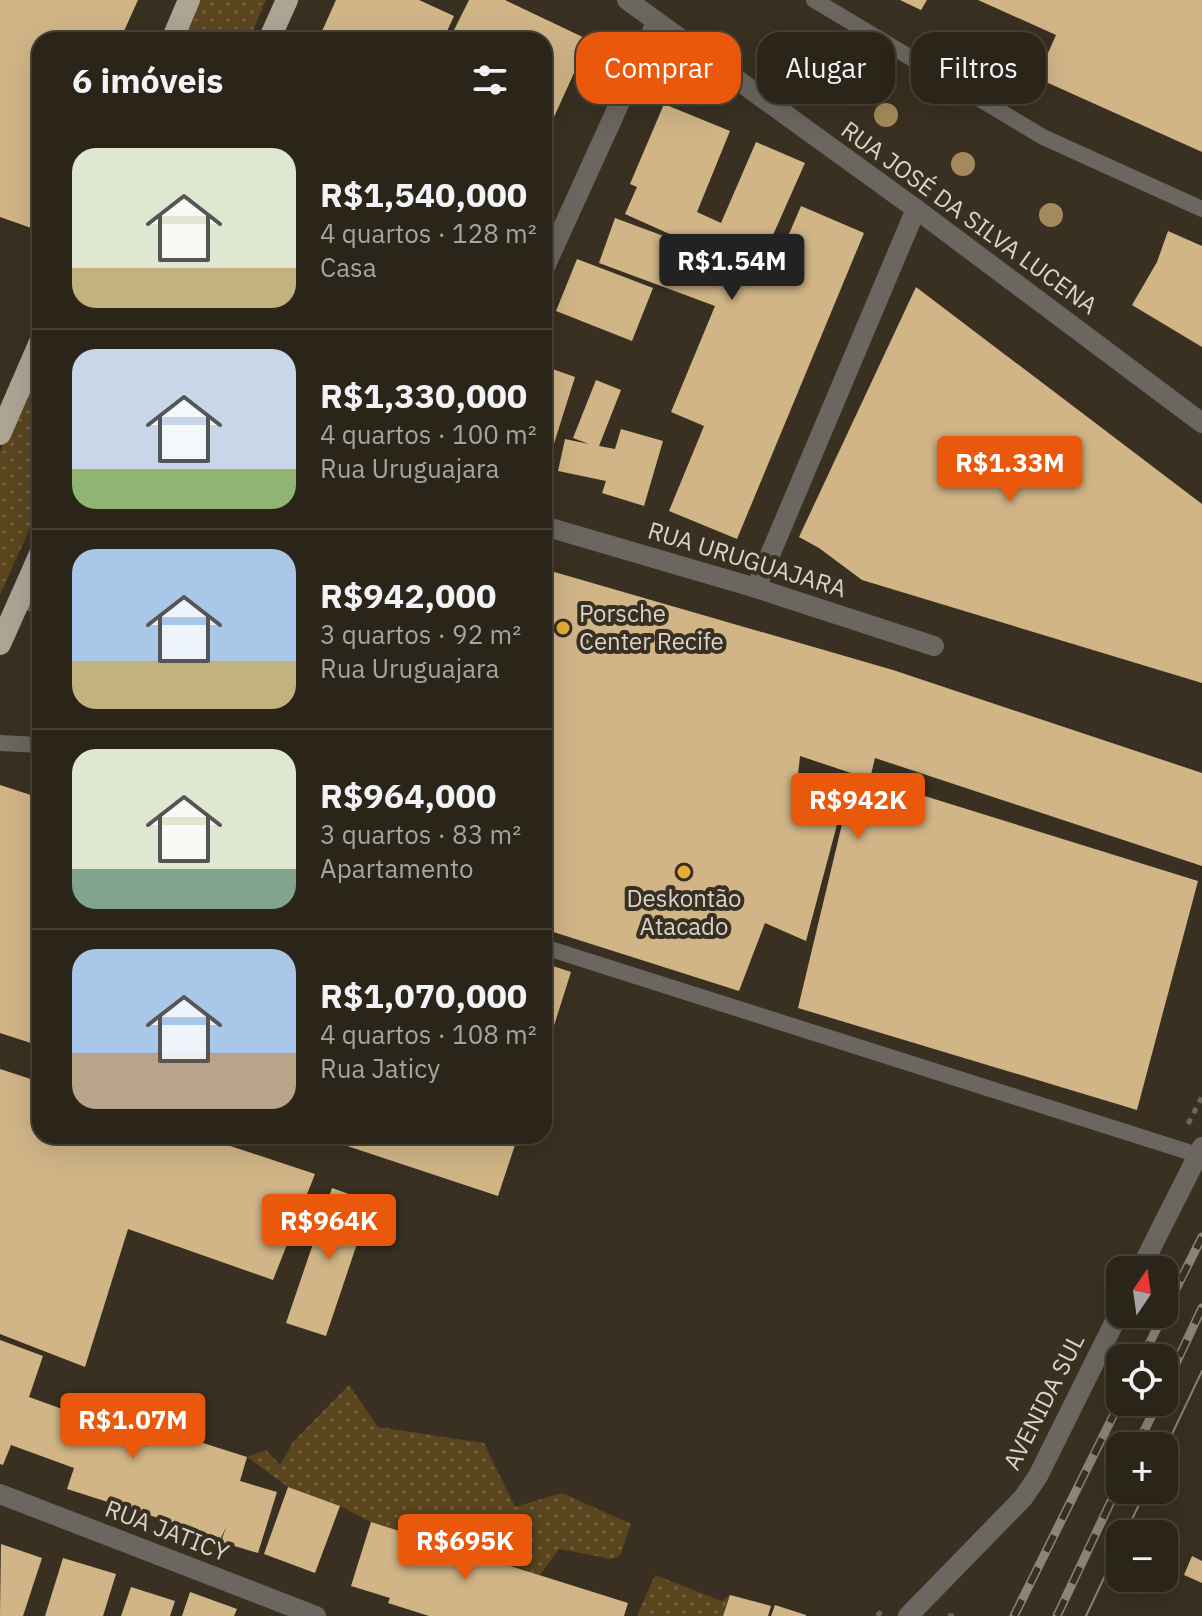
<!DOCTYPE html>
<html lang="pt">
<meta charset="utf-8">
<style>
body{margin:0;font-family:"IBM Plex Sans",sans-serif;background:#332c22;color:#f1f3f6;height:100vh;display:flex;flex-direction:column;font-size:30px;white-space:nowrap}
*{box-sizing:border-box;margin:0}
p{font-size:26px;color:#a6a4a2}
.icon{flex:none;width:44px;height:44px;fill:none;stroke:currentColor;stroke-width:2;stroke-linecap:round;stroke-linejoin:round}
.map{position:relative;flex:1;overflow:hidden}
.panel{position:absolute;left:32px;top:32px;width:520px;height:1112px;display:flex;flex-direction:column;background:#2b2419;border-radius:24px;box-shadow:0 8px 32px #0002,0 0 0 2px #474138}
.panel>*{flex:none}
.guide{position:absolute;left:576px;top:32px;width:506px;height:72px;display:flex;gap:16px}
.needle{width:52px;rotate:13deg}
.fabs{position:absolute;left:1106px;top:1256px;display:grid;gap:16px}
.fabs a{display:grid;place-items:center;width:72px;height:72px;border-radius:16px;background:#2b2419;box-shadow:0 8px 32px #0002,0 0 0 2px #474138;font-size:40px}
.price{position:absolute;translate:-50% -68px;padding:0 18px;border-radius:8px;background:#ea580c;color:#fff;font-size:26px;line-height:52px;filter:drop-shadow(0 2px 4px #0008)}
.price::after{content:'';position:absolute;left:50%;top:48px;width:24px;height:18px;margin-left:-12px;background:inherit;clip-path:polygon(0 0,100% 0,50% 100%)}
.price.selected{background:#222;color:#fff}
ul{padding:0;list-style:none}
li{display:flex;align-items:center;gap:24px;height:200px;padding:0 40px}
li+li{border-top:2px solid #474138}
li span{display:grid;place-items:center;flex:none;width:224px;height:160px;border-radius:24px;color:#555}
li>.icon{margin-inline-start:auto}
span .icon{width:96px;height:96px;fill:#fffc;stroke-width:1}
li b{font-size:34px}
h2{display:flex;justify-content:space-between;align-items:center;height:96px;padding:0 40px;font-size:34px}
.chip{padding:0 28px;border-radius:24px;background:#2b2419;box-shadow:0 8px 32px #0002,0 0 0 2px #474138;font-size:28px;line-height:72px}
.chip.selected{background:#ea580c;color:#fff}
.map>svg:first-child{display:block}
.grass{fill:url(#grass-dots)}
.building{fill:#d1b587}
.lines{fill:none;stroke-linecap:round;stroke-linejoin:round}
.path{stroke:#6d6558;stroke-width:5;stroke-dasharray:6 6;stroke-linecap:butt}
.service{stroke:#6b665f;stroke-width:16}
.minor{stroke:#6b665f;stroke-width:20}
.trunk{stroke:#aea494;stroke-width:22}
.tram{stroke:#8c8478;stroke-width:2}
.rail-casing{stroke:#8c8478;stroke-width:9}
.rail{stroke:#393021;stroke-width:6;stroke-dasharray:18;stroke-linecap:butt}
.tree{fill:#a3895b}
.poi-dot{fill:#e7ac37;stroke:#393021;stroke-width:3}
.labels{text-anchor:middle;stroke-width:8;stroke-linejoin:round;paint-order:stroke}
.street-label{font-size:24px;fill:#d9d3ca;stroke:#393021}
.poi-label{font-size:24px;fill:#d9d3ca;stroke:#393021;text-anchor:start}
</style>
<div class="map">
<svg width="1202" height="1616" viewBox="0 0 1202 1616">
<defs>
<pattern id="grass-dots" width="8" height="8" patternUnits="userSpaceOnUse" patternTransform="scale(2)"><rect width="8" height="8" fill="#5a451f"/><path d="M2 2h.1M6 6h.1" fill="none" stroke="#715f3e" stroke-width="1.8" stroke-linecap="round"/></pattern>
</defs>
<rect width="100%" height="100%" fill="#393021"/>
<g class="grass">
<path d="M201,0H266L249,40H183Z"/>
<path d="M40,362V506L0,595V452Z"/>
<path d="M349,1385L378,1427L484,1443L515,1507L562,1493L631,1524L620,1556L611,1559L559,1549L540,1575L503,1563L450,1537L410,1534L371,1522L340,1506L288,1487L247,1457L266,1450L280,1465L293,1442Z"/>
<path d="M655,1575L722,1601L730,1595L723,1616H637Z"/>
</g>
<g class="building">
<path d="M0,0H138L120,40H40V215L34,229L0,217Z"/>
<path d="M336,0H419L454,16L443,40H318Z"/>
<path d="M469,0H505L589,40L544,139V40H449Z"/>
<path d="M900,0H927L921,10Z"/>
<path d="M978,0H1202V152L1037,78L1056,35Z"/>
<path d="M664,104L730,131L697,212L721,223L756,142L805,163L757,271L787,283L771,276L801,206L864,233L737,539L669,511L704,426L671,412L715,306L599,263L615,218L723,258L625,214L637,187L630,184Z"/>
<path d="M1168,231L1202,246V347L1132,305L1157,262Z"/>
<path d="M577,259L653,288L632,341L556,311Z"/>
<path d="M916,287L1202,504V683L862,580L819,548L799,537Z"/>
<path d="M544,366L575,377L545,472H544Z"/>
<path d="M596,380L621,390L599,446L615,449L621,429L663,441L644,506L602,493L606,481L558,471L565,439L589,444L573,438Z"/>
<path d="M544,569L893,670L1202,773V866L875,758L870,779L1198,881L1137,1110L798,1008L854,774L800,756L795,803L838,821L806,941L765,923L739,991L544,929Z"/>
<path d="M0,785L40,798V1046L0,1033Z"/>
<path d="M544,963L571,972L545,1054H544Z"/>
<path d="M0,1069L40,1082V1136H200L315,1174L273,1280L128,1229L85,1367L0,1334Z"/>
<path d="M317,1136H518L498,1196Z"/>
<path d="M332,1188L371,1202L326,1336L286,1323Z"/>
<path d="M0,1340L43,1356L29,1397L90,1419L93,1408L247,1457L240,1481L277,1492L258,1553L221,1542L226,1527L221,1538L67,1489L74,1468L11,1445L3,1465L0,1464Z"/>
<path d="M288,1487L340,1506L315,1573L264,1554Z"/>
<path d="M371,1522L628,1603L624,1616H429L388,1603L390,1598L351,1586Z"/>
<path d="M1,1544L42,1558L23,1616H0Z"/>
<path d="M1192,1556L1202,1561V1583L1184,1575Z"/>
<path d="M63,1558L116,1574L103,1616H45Z"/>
<path d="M131,1587L175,1601L170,1616H121Z"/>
<path d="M190,1592L237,1609L234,1616H182Z"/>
<path d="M730,1595L771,1606L768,1616H723Z"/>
<path d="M775,1605L806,1615V1616H771Z"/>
</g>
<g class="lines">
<g class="path">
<path d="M1188,1124L1202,1097"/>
<path d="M877,1616L885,1608"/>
<path d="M948,1616H957"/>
</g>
<g class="service">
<path d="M814,0L1043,137L1202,209"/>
<path d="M20,599L40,607"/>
<path d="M0,743L40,745"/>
<path d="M544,947L1198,1155"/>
</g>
<g class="minor">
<path d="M627,0L916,209L1202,423"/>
<path d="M544,269L656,23"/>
<path d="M544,526L756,588L934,646"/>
<path d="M756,588L916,209"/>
<path d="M1140,1270L1202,1147"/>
<path d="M0,1494L316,1616"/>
<path d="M908,1616L1023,1498L1038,1476L1120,1311"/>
</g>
<g class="trunk">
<path d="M172,40L189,0"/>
<path d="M269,40L287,0"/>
<path d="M0,434L40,342"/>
<path d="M0,644L40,554"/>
</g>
<g class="tram">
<path d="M1164,1451L1202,1371"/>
<path d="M1125,1534L1146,1490"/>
<path d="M1086,1616L1120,1544"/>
</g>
<defs>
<g id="rail">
<path d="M1164,1313L1202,1237"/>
<path d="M1142,1358L1164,1314"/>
<path d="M1164,1389L1202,1308"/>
<path d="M1137,1446L1158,1402"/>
<path d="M1014,1616L1120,1402"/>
<path d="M1057,1616L1120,1482"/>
</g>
</defs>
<use href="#rail" class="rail-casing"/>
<use href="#rail" class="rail"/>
</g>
<g class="tree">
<circle cx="826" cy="70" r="12"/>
<circle cx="886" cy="115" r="12"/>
<circle cx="963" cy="164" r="12"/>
<circle cx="1051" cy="215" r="12"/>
</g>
<g class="poi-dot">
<circle cx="563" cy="628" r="8"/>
<circle cx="684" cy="872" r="8"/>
</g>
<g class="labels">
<g class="street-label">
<text transform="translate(969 218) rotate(36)" y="8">RUA JOSÉ DA SILVA LUCENA</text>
<text transform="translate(747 560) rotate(17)" y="8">RUA URUGUAJARA</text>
<text transform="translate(1044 1402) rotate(-63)" y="8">AVENIDA SUL</text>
<text transform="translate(167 1531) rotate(21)" y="8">RUA JATICY</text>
</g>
<g class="poi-label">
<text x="579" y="622">Porsche<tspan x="579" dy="28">Center Recife</tspan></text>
<text x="684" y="907" text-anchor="middle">Deskontão<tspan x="684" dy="28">Atacado</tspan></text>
</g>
</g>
</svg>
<div class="fabs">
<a><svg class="needle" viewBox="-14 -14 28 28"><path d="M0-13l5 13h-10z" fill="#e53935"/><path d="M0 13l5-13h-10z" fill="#a6a4a2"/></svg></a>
<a><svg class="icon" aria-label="locate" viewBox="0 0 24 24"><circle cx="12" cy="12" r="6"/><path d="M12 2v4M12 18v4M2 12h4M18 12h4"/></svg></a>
<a>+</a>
<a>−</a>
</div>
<b class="price selected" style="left:732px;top:302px">R$1.54M</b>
<b class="price" style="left:1010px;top:504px">R$1.33M</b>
<b class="price" style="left:858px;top:841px">R$942K</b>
<b class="price" style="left:329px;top:1262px">R$964K</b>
<b class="price" style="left:133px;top:1461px">R$1.07M</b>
<b class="price" style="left:465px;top:1582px">R$695K</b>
<div class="guide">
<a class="chip selected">Comprar</a>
<a class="chip">Alugar</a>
<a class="chip">Filtros</a>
</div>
<section class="panel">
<h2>6 imóveis<svg class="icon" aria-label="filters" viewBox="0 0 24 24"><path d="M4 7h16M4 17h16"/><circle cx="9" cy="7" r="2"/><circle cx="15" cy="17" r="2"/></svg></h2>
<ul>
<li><span style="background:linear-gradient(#dfe7d0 75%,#c2b280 0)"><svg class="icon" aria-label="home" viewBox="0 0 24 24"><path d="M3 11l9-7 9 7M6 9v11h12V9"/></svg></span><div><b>R$1,540,000</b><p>4 quartos · 128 m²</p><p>Casa</p></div></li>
<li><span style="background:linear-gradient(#c9d6e8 75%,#8fb573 0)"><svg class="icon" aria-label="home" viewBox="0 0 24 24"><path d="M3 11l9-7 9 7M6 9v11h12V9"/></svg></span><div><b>R$1,330,000</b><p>4 quartos · 100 m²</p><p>Rua Uruguajara</p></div></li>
<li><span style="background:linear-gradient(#a9c7e8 70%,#c2b280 0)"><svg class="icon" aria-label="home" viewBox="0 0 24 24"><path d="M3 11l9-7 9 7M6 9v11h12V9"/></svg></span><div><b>R$942,000</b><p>3 quartos · 92 m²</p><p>Rua Uruguajara</p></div></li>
<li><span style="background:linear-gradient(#dfe7d0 75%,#7fa58c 0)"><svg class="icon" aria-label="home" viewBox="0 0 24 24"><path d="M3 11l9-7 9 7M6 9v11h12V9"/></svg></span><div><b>R$964,000</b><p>3 quartos · 83 m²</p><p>Apartamento</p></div></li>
<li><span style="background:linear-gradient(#a9c7e8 65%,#b9a48a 0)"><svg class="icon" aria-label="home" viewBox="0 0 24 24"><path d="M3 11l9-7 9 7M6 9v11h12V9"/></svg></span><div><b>R$1,070,000</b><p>4 quartos · 108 m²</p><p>Rua Jaticy</p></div></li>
</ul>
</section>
</div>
